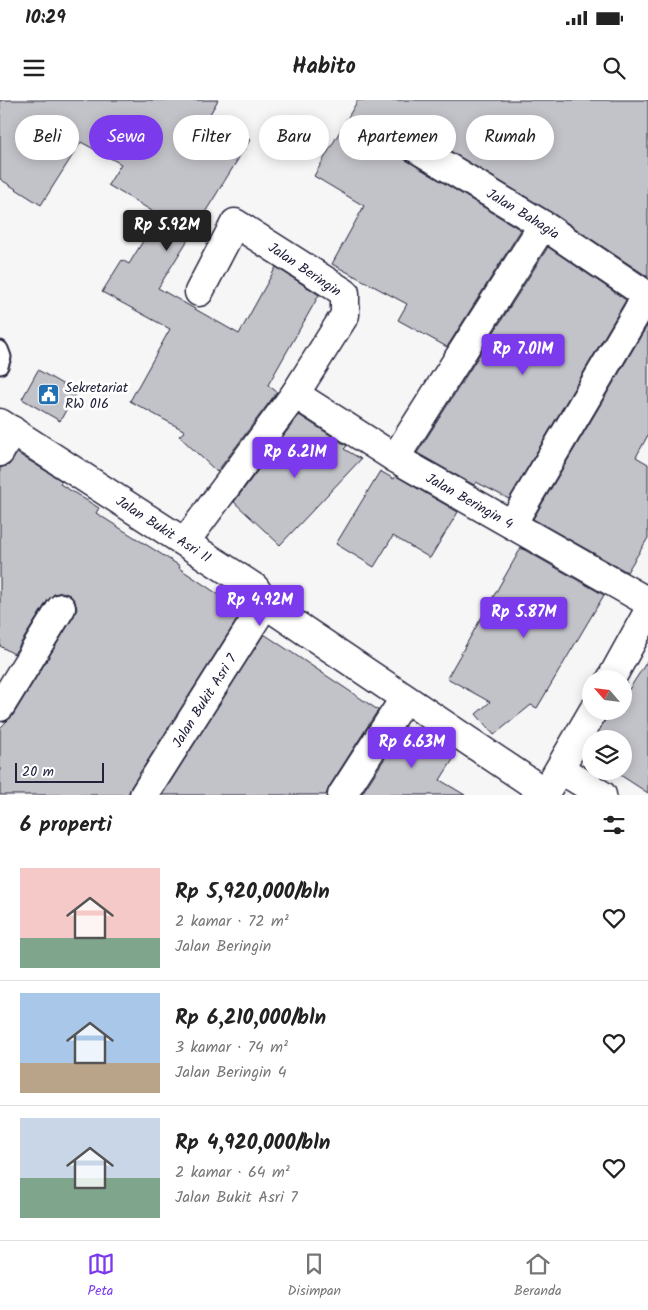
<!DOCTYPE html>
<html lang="id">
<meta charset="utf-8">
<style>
body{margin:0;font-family:Kalam,sans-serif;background:#f2f2f2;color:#222;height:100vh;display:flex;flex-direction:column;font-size:19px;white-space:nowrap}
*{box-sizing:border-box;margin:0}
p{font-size:16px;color:#767676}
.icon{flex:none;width:28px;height:28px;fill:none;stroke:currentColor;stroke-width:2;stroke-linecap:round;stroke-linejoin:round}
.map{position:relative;height:695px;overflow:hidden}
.side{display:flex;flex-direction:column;background:#fff;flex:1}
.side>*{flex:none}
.banner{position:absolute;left:15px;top:15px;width:619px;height:45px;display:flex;gap:10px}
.needle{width:32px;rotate:298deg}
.fabs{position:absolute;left:582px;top:570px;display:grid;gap:10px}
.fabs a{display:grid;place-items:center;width:50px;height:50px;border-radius:50%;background:#fff;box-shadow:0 2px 12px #0003;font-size:25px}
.scale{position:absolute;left:15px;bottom:12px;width:89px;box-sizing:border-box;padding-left:5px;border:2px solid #22223b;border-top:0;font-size:14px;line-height:18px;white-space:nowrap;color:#22223b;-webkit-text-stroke:4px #fff;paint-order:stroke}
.price{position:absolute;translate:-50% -42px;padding:0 11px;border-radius:5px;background:#7c3aed;color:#fff;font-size:16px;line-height:32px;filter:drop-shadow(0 1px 2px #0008)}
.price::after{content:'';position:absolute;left:50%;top:30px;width:15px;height:11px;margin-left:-8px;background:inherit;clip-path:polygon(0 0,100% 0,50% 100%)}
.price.selected{background:#222;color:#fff}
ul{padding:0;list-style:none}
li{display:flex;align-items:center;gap:15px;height:125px;padding:0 20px}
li+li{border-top:1px solid #e0e0e0}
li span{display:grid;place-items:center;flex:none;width:140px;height:100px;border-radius:0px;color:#555}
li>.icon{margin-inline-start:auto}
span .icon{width:60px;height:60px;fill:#fffc;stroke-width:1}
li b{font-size:21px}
h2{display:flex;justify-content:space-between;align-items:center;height:60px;padding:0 20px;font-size:21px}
.chip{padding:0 18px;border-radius:22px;background:#fff;box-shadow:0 2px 12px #0003;font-size:18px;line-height:45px}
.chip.selected{background:#7c3aed;color:#fff}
.status{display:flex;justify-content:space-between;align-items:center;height:35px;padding:0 25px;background:#fff;direction:ltr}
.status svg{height:14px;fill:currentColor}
header{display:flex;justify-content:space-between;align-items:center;height:65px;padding:0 20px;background:#fff;font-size:22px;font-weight:700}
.dock{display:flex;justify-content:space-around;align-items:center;height:70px;border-top:1px solid #e0e0e0;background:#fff;font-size:14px;color:#767676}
.dock a{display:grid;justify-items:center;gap:2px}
.dock .selected{color:#7c3aed}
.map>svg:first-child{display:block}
.building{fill:#c2c2c9;stroke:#22223b}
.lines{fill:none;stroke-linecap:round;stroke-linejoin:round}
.service-casing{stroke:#22223b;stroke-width:19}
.minor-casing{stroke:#22223b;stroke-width:31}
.service{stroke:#fff;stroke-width:15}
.minor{stroke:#fff;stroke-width:28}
.labels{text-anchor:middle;stroke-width:5;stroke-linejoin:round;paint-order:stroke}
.street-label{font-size:14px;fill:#22223b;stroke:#fff}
.poi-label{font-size:14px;fill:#22223b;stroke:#fff;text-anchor:start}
</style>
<div class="status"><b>10:29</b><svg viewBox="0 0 49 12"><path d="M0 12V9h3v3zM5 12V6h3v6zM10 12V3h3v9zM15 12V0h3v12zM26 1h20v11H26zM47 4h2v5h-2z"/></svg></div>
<header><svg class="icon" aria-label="menu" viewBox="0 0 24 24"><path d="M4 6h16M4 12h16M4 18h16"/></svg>Habito<svg class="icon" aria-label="search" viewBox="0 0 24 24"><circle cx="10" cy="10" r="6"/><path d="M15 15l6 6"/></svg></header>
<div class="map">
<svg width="648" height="695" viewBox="0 0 648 695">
<rect width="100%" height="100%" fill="#f6f6f7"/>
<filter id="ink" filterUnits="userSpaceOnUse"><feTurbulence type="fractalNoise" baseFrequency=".02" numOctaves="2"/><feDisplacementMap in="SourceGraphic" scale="10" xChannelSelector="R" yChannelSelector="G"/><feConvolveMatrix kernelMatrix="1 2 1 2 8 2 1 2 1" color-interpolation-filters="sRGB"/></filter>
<g filter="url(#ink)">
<g class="building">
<path d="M0,0H218L210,14L250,40L158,188L239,234L276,167L319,195L268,285L277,292L217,372L179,336L185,331L130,301L170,229L102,192L122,160L129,164L159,115L108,85L121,64L81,42L41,105L0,79Z"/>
<path d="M358,0H648V177L551,112L404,23L396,20L388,23L382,28L380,35L382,43L388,49L521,130L447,247L398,220L407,204L332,164L364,106L314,76Z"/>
<path d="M548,147L626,200L509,399L476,382L474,385L417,353Z"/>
<path d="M648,224V335L636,357L648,364V438L627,472L533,419Z"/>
<path d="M38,270L76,292L60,321L22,299Z"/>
<path d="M299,315L347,346L344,349L361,359L280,445L234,402Z"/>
<path d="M17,353L62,381L60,384L99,408L96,413L180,466L179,468L234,505L229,512L238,518L131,687L128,695H0V628L13,615L74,516L77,509L75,501L70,495L62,492L54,494L48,500L14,554L0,546V368L9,365Z"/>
<path d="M380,371L394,379L396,376L458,412L430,458L393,436L374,467L336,444Z"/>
<path d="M521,448L604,495L537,608L531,605L494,635L476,614L490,602L447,578Z"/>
<path d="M264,534L378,610L329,687L326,695H162Z"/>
<path d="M648,560V693L614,671H624V639H595L609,611H624V597Z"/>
<path d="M405,627L454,658L440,680L465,695H361Z"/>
</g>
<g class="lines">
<defs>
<path id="service" d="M0,249L3,257L0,266"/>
<g id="minor">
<path id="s1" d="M396,36L543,125L648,196"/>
<path id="s2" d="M295,294L395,358L648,502"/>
<path id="s3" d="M0,323L255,488L265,504L546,693"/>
<path d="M0,352L12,330"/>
<path d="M395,358L543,125"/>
<path d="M512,424L647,195"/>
<path d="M185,442L295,294L345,215V193L235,123L199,192"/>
<path d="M611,579L648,512"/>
<path d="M0,607L61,508"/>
<path d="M560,669L602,695"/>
<path id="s4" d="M144,695L265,504"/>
<path d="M342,695L404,599"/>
<path d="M544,695L593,611"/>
</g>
</defs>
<use href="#service" class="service-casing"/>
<use href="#minor" class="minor-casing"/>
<use href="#service" class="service"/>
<use href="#minor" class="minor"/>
</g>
</g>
<defs>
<symbol id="civic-square" viewBox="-11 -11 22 22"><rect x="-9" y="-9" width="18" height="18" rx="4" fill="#1f6fb2" stroke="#fff"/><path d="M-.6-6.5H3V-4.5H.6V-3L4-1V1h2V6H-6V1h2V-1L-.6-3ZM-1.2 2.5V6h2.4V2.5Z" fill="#fff"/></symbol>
</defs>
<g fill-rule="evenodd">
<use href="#civic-square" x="36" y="282" width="25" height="25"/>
</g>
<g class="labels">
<g class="street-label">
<text dy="5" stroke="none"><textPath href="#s1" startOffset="149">Jalan Bahagia</textPath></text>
<text transform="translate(305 169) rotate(34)" y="5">Jalan Beringin</text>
<text dy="5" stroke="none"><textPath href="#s2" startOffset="205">Jalan Beringin 4</textPath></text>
<text dy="5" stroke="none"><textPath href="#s3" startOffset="195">Jalan Bukit Asri 11</textPath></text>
<text dy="5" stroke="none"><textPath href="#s4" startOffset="112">Jalan Bukit Asri 7</textPath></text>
</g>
<g class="poi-label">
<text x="65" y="292">Sekretariat<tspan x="65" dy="16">RW 016</tspan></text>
</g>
</g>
</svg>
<div class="fabs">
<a><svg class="needle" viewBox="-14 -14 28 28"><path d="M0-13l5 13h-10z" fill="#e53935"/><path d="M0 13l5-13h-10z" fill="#767676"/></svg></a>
<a><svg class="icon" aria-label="layers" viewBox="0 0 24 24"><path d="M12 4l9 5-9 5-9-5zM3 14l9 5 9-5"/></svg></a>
</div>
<div class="scale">20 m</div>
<b class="price selected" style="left:167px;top:152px">Rp 5.92M</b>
<b class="price" style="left:523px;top:276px">Rp 7.01M</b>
<b class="price" style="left:295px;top:379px">Rp 6.21M</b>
<b class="price" style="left:260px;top:527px">Rp 4.92M</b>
<b class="price" style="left:524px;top:539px">Rp 5.87M</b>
<b class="price" style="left:412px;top:669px">Rp 6.63M</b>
<div class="banner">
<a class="chip">Beli</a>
<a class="chip selected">Sewa</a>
<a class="chip">Filter</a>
<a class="chip">Baru</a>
<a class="chip">Apartemen</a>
<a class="chip">Rumah</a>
</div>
</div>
<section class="side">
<h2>6 properti<svg class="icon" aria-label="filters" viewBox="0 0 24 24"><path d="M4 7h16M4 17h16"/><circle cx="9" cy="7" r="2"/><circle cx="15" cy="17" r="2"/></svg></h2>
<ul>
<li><span style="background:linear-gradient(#f6c9c9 70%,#7fa58c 0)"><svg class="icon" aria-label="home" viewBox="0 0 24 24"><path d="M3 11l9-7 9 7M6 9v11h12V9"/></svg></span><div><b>Rp 5,920,000/bln</b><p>2 kamar · 72 m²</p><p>Jalan Beringin</p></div><svg class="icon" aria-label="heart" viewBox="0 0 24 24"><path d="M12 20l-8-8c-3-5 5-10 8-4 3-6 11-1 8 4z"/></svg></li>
<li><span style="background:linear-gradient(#a9c7e8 70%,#b9a48a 0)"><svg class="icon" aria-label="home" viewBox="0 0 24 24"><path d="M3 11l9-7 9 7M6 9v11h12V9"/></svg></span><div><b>Rp 6,210,000/bln</b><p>3 kamar · 74 m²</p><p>Jalan Beringin 4</p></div><svg class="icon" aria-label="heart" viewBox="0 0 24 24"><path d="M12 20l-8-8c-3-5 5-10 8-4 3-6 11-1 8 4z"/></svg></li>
<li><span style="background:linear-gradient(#c9d6e8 60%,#7fa58c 0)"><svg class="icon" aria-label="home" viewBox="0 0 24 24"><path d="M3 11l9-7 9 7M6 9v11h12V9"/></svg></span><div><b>Rp 4,920,000/bln</b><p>2 kamar · 64 m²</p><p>Jalan Bukit Asri 7</p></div><svg class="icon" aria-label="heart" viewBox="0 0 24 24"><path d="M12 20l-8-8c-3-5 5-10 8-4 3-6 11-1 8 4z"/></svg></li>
</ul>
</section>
<nav class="dock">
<a class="selected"><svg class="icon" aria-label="map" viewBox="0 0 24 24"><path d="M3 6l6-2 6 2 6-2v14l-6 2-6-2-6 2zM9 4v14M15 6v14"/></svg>Peta</a>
<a><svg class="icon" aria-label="saved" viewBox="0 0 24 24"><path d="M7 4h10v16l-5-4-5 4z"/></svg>Disimpan</a>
<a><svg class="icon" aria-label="home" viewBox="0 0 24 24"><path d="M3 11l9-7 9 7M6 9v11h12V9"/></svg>Beranda</a>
</nav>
